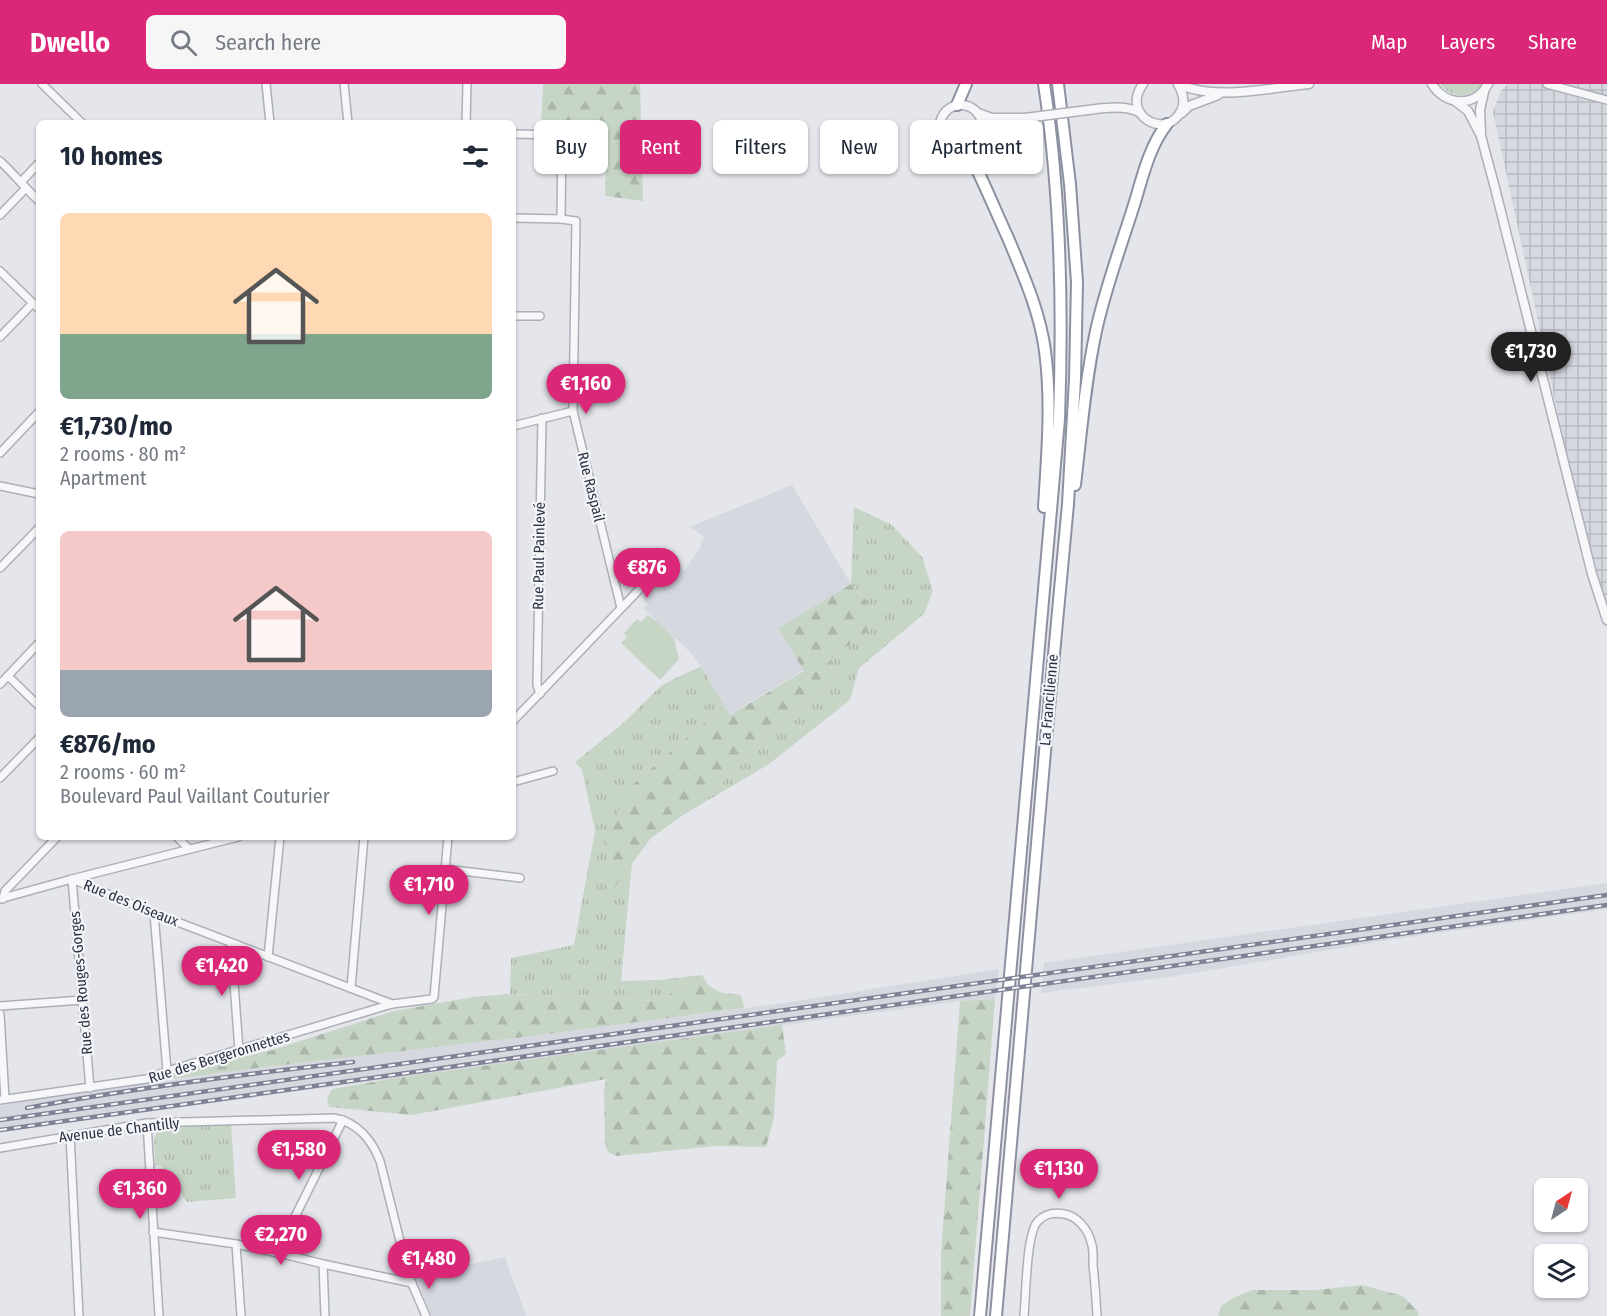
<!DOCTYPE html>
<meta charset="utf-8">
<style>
body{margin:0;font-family:"Fira Sans Condensed",sans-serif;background:#f6f6f7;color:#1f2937;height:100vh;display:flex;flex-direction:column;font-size:22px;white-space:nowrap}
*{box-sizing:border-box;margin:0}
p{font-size:20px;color:#747a83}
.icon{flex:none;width:33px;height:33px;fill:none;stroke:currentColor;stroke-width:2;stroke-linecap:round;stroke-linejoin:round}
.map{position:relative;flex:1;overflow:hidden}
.details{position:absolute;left:36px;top:36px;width:480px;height:720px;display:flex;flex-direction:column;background:#fff;border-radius:9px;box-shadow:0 2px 4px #0004}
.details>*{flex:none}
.hud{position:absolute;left:534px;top:36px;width:570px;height:54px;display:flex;gap:12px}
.needle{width:39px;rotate:36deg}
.tools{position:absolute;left:1534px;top:1094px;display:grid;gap:12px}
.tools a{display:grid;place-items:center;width:54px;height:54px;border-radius:9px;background:#fff;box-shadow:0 2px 4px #0004;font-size:30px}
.price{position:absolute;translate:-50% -51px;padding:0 14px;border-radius:21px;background:#db2777;color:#fff;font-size:20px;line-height:39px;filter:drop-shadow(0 2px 3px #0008)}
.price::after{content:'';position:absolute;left:50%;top:36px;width:18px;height:14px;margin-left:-9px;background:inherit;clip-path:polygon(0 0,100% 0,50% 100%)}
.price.selected{background:#222;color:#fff}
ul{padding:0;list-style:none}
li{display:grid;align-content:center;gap:12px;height:318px;padding:0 24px}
li span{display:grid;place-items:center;height:186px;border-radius:9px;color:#555}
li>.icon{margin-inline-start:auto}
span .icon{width:108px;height:108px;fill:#fffc;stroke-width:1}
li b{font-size:26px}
h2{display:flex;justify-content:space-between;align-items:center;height:72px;padding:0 24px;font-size:26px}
.pill{padding:0 21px;border-radius:9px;background:#fff;box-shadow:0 2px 4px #0004;font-size:21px;line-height:54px}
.pill.selected{background:#db2777;color:#fff}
header{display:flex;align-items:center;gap:36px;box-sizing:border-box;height:84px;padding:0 30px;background:#db2777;color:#fff}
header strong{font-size:28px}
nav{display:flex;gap:33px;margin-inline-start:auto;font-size:21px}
.search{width:420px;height:54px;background:#f6f6f7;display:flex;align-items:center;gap:15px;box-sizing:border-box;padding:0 21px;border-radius:9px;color:#747a83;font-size:22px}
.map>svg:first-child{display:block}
.built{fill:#d6d8e0}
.industrial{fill:url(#industrial-grid)}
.grass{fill:url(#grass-tufts)}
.forest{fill:url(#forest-firs)}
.pitch{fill:#c7d5c6}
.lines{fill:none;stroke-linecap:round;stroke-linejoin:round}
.minor-casing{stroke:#adafb9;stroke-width:10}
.tertiary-casing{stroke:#adafb9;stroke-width:11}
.trunk-casing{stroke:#8c91a1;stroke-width:14}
.minor{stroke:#f7f7fa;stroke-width:7}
.tertiary{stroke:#f7f7fa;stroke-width:8}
.trunk{stroke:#fff;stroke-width:10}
.rail-casing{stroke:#7e8294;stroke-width:4.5}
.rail{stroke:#f4f5f8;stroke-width:2;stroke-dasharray:7;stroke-linecap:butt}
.tertiary-bridge-casing{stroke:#adafb9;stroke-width:11;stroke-linecap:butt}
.tertiary-bridge{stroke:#f7f7fa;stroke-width:8}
.labels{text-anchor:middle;stroke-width:4.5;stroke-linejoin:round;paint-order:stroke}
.street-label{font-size:15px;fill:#2d3043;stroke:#f4f5f8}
</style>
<header>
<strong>Dwello</strong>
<div class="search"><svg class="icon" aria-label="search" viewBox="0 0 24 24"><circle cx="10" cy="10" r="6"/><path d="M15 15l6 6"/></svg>Search here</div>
<nav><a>Map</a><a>Layers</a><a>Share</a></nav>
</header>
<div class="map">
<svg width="1607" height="1232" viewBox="0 0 1607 1232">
<defs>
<pattern id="industrial-grid" width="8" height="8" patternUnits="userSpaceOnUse" patternTransform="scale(1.5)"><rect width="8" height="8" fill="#d6d8e0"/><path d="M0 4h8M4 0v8" fill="none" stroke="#b8bac1"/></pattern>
<pattern id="grass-tufts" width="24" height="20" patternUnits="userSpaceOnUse" patternTransform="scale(1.5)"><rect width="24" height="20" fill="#c7d5c6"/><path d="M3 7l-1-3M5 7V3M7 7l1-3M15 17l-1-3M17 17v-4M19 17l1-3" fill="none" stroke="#abb7ab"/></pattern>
<pattern id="forest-firs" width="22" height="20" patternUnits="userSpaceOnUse" patternTransform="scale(1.5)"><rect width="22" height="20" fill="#c7d5c6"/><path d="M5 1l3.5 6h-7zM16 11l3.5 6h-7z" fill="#abb7ab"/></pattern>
</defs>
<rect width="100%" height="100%" fill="#e4e6eb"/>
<g class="built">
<path d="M792,401L851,500L778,544L804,586L729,631L701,582L689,567L643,524L648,520L642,512L665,486L673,490L679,483L684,487L701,462L700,459L705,453L690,443Z"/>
<path d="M1607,799V825L1394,855L1176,892L1041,909L1044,879Z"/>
<path d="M999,885L995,915L960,917L0,1048V1022L14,1019L257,984L532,952L777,920Z"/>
<path d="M505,1173L526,1232H432L415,1192Z"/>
</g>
<path class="industrial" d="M1508,0H1607V531L1600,497L1588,462L1578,423L1493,28L1501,7Z"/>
<g class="grass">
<path d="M1440,0H1482C1470,15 1452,15 1440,0Z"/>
<path d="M854,423L892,441L922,473L933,507L924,530L859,584L850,616L769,680L705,718L767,648L834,597L830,575L874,542L866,516L851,500Z"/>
<path d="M701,582L724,622L631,702L614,803L632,778L621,897L658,896L702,891L709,902H685L655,917L572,912L510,910L511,874L574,861L595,747L582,686L575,678L621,641L662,601Z"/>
<path d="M231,1040L236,1114L187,1118L161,1081L155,1082L154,1053L162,1041Z"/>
</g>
<g class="forest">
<path d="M543,0H640L643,117L605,112L607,47L541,43Z"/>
<path d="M851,500L866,516L875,542L830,575L834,597L767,648L705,718L683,731L651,754L614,804L604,756L631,702L724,622L730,631L804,587L778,544Z"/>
<path d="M685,902H709L722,909L741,911L744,924L532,952L257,984L175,995L170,990L172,987L269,967L394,927L473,913L510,910L572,912L655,917Z"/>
<path d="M995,915L970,1232H941V1169L960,917Z"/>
<path d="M782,941L786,970L777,977L774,1034L766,1063L715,1062L617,1072L608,1068L605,1060L604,1007L606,995L412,1031L329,1023L327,1014L332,1005L402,993Z"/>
<path d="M1362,1201L1403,1212L1419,1229L1418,1232H1218L1221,1222L1233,1214L1252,1206H1315Z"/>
</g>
<path class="pitch" d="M648,531L659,539L674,554L679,575L660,596L621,559L627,553L624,549L637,535L641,538Z"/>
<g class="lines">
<defs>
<g id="minor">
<path d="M42,0L82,39"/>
<path d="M266,0L270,39"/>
<path d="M344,0L348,39"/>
<path d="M1547,0L1607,16"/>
<path d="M466,39L467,0"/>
<path d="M513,50L558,51L562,53L561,135"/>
<path d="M0,77C14,90 25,104 39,117"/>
<path d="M22,97L39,79"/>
<path d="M0,131L26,104"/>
<path d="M513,134L561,135L576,137L573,327L621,524"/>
<path d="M0,187L39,225"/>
<path d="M513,232H540"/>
<path d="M0,253L33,219"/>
<path d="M513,342L573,327"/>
<path d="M0,369L39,328"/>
<path d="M0,402L39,410"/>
<path d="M0,484L39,444"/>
<path d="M8,592L39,622"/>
<path d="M0,600L39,559"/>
<path d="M540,610L537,601L542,334"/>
<path d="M513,637L655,489"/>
<path d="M0,694L39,654"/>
<path d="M513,698L553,687"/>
<path d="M177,753L189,765"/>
<path d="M445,785L520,794"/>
<path d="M72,795L154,829L392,920"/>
<path d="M72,795L90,1004"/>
<path d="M0,815L72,795L238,753"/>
<path d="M3,815L5,807L57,753"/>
<path d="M154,829L167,987"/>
<path d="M231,859L239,966"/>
<path d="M268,873L280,753"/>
<path d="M351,904L364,753"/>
<path d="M0,922L82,916"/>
<path d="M0,930L5,1015"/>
<path d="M0,1016L146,995L174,985L392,920L432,915L434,913L448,753"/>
<path d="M147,1039L159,1232"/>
<path d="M70,1051L79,1232"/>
<path d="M0,1064L147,1039L334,1034C357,1038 372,1056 380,1077L409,1193L426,1232"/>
<path d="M153,1148L236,1160L283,1170L323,1180L412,1199"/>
<path d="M236,1160L241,1232"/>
<path d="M277,1169L343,1036"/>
<path d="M323,1180L325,1232"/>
<path d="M1024,1232C1026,1213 1026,1149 1038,1137C1046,1129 1054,1128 1064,1130C1077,1132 1088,1145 1091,1158C1094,1165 1093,1174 1093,1181C1095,1198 1096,1215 1097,1232"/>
</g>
<g id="tertiary">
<path d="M1143,0C1120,31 1166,57 1181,27C1186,18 1183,9 1178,0"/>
<path d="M1178,0C1216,17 1268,4 1309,0"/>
<path d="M1432,0C1445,22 1475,24 1488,0"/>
<path d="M1455,17L1468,27L1481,52L1495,104L1592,490L1607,536"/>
<circle cx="961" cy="42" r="21"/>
<path d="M1088,26C1105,24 1123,21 1139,28"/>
<path d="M978,29L992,34H1025"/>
<path d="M1182,29L1189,22L1218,11"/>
<path d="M1481,49L1480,26L1484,8"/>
</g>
<g id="trunk">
<path d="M957,21L966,0"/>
<path d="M962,63L972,75C985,101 996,128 1008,154C1023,190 1040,228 1045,267C1052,319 1047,372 1044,423"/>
<path d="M1075,401C1081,350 1085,298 1096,247C1105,205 1120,165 1133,124C1142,96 1148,64 1167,40"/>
<path d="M980,1232L1059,335C1063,224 1061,111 1044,0"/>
<path d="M996,1232L1046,656L1068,420L1075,295L1077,198L1070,100L1058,0"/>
</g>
</defs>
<use href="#minor" class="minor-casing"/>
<use href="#tertiary" class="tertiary-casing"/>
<use href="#trunk" class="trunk-casing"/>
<use href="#minor" class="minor"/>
<use href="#tertiary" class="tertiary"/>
<use href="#trunk" class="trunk"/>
<defs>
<g id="rail">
<path d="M27,1024C135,1004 244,990 353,978"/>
<path d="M0,1036L1607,811"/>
<path d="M0,1046L1607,821"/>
</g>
</defs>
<use href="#rail" class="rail-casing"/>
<use href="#rail" class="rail"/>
<defs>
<path id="tertiary-bridge" d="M1025,34L1088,26"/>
</defs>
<use href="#tertiary-bridge" class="tertiary-bridge-casing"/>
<use href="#tertiary-bridge" class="tertiary-bridge"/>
</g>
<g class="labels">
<g class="street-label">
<text transform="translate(591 403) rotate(76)" y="5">Rue Raspail</text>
<text transform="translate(539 472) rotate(-89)" y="5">Rue Paul Painlevé</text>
<text transform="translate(1049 616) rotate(-85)" y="5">La Francilienne</text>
<text transform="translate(131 819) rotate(22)" y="5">Rue des Oiseaux</text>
<text transform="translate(81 899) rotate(-95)" y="5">Rue des Rouges-Gorges</text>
<text transform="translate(219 973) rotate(-17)" y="5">Rue des Bergeronnettes</text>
<text transform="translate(119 1046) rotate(-7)" y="5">Avenue de Chantilly</text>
</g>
</g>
</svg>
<div class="tools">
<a><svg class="needle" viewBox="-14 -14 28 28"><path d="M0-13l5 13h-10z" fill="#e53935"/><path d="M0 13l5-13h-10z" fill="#747a83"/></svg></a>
<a><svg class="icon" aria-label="layers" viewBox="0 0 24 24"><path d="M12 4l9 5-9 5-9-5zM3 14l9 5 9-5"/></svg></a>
</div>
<b class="price selected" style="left:1531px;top:299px">€1,730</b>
<b class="price" style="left:586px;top:331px">€1,160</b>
<b class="price" style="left:647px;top:515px">€876</b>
<b class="price" style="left:429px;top:832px">€1,710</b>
<b class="price" style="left:222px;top:913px">€1,420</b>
<b class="price" style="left:299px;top:1097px">€1,580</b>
<b class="price" style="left:1059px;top:1116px">€1,130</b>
<b class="price" style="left:140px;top:1136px">€1,360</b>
<b class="price" style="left:281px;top:1182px">€2,270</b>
<b class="price" style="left:429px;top:1206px">€1,480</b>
<div class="hud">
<a class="pill">Buy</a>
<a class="pill selected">Rent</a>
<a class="pill">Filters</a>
<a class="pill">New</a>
<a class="pill">Apartment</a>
</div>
<section class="details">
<h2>10 homes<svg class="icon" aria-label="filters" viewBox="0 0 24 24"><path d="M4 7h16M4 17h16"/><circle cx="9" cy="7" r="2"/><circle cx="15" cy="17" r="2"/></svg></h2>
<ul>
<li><span style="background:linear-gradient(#ffd9b3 65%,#7fa58c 0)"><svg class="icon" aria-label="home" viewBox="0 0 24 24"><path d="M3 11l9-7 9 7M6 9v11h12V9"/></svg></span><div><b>€1,730/mo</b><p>2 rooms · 80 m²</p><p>Apartment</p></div></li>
<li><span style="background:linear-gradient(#f6c9c9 75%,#9aa5b1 0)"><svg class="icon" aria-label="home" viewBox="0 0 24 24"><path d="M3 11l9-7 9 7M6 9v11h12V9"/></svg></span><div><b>€876/mo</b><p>2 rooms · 60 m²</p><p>Boulevard Paul Vaillant Couturier</p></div></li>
</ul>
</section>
</div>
